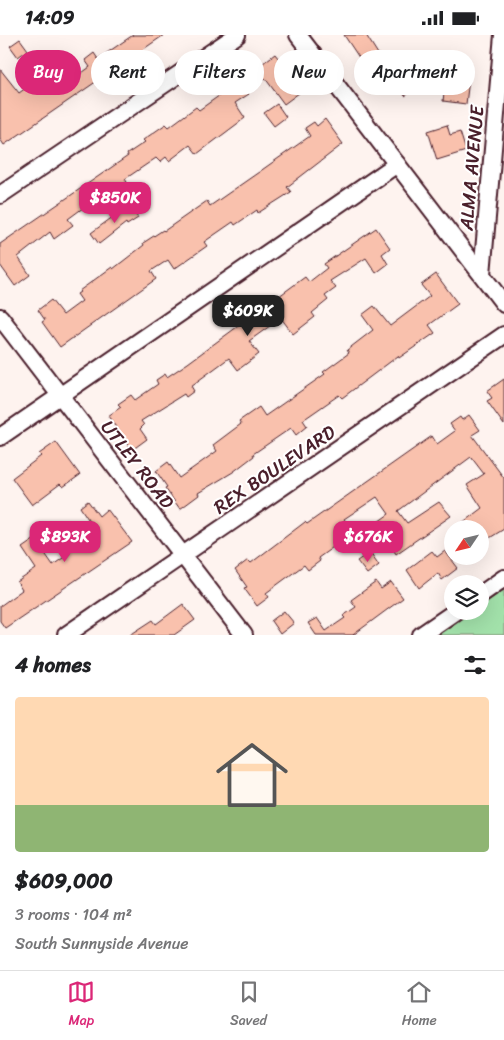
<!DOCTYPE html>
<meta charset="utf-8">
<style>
body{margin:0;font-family:Sriracha,sans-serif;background:#f6f6f6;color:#202124;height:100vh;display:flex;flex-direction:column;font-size:19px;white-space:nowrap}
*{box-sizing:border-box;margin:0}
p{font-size:16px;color:#757577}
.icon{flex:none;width:28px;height:28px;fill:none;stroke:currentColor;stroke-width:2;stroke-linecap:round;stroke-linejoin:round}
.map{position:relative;height:600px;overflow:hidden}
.drawer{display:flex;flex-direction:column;background:#fff;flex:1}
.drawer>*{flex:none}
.hud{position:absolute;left:15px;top:15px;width:475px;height:45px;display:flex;gap:10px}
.needle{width:32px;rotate:235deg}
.controls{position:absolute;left:444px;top:485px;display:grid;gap:10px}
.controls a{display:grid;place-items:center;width:45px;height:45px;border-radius:50%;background:#fff;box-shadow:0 5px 20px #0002;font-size:25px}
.price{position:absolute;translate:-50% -42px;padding:0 11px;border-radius:10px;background:#db2777;color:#fff;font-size:16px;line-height:32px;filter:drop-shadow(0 1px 2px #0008)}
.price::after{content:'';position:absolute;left:50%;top:30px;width:15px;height:11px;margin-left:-8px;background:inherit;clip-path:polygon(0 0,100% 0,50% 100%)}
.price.on{background:#222;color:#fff}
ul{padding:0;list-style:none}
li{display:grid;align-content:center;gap:10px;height:265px;padding:0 15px}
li+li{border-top:1px solid #e0e0e0}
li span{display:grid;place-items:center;height:155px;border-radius:5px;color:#555}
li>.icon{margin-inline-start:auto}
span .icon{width:90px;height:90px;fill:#fffc;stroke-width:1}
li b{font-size:21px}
h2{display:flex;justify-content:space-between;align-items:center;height:60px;padding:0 15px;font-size:21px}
.chip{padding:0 18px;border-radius:22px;background:#fff;box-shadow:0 5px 20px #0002;font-size:18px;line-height:45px}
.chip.on{background:#db2777;color:#fff}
.status{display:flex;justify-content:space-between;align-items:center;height:35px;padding:0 25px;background:#fff;direction:ltr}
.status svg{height:14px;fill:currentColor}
.menu{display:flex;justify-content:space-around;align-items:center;height:70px;border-top:1px solid #e0e0e0;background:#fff;font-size:14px;color:#757577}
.menu a{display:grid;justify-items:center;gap:2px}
.menu .on{color:#db2777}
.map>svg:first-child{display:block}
.green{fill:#a2e1aa;stroke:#76806a}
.building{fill:#f9c1ad;stroke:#4a1f2b}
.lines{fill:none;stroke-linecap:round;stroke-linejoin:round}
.street-casing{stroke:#4a1f2b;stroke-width:20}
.street{stroke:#fff;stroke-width:16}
.labels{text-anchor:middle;stroke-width:4;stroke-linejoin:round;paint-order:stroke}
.street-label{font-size:19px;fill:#4a1f2b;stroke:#fff}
</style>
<div class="status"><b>14:09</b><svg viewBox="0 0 49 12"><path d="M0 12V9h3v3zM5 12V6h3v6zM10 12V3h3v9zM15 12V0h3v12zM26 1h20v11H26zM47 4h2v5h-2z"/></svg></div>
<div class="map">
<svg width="504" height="600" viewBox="0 0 504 600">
<rect width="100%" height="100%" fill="#fef3ef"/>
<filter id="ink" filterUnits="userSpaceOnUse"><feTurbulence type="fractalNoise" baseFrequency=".02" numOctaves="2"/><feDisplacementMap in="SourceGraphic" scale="10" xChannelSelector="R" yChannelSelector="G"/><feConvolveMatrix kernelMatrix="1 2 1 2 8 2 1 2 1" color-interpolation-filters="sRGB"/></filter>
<g filter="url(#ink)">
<path class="green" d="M504,555V600H437L472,576H480V571Z"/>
<g class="building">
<path d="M133,0H164L4,110L0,104V34L19,58L45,39L57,56L90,32L85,25L94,18L98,24Z"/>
<path d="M344,0H366L385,30L395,23L409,43L417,36L425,47L405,61L396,48L385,55L364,26L362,27Z"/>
<path d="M20,4L28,15L18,22L10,11Z"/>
<path d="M275,19L303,55L284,69L265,43L246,56L249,59L235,68L245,83L197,119L190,110L169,126L166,122L160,127L156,123L125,144L127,147L108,159L106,156L68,184L73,190L54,204L50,197L18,222L30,240L15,251L0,230V209L128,121L127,119L145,107L143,105L166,89L169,92L196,72L199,75L230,53L227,49L245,37L247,40Z"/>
<path d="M448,25L471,28L466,69L443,66Z"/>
<path d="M277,69L286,82L274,91L264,78Z"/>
<path d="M325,84L343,109L287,152L291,157L258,178L257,175L235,190L233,187L204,207L207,211L174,234L168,225L151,236L156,244L60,312L42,287L45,285L38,275L51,265L63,280L82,266L77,259L80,257L79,256L112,232L113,234L144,210L143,208L163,195L164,196L207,166L210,171L259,137L310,101L305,93L314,87L317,91Z"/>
<path d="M447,90L450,100L460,97L466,116L437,125L428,96Z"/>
<path d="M129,170L138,183L127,190L126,188L99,209L91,198Z"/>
<path d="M376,193L390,213L382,219L388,229L376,238L366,223L330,246L336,253L325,261L328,265L312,278L315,282L293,299L281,283L249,306L259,319L238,335L229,323L191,351L194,356L186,362L184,359L141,386L144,390L140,394L147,404L132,415L108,381L121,372L118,369L131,360L135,365L158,349L156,345L165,339L167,342L188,328L305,242L309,247L327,233L324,229Z"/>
<path d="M436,239L458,269L429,290L435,298L399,323L398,321L342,363L339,360L303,385L307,391L296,400L291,393L253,419L254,421L233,437L198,458L199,460L180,474L165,453L167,452L156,436L168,427L179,443L217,416L213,410L241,389L239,386L259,372L265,381L325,339L323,337L349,318L347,315L373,295L362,280L374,271L390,291L430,261L421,250Z"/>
<path d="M504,344V390L487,366L492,363L487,356Z"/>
<path d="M469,380L480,395L472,400L504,443V494L480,509V494H454L482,473L467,450L484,439L471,422L398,476L407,488L439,467L451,481L396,519L384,500L377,506L368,494L389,479L377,462L344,484L351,493L340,501L343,505L318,523L320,526L308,535L304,530L266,558L269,562L257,571L244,553L247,552L235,535L248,525L251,528L305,487L307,489L432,401L437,409L455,396L450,389L460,382L462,385Z"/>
<path d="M56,407L80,440L63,452L60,449L32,470L12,443L41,421L39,419Z"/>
<path d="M88,466L99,481L107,474L132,507L5,593L0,586V571L22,555L17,547L36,534L22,513L35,504L53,530L70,518L65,511L73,506L70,501L90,487L80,472Z"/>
<path d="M432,516L437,522L445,516L458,533L442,545L438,538L419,553L407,535Z"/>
<path d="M370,517L379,530L367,539L357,526Z"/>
<path d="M376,547L381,554L391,547L403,563L353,600H316L308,588L317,583L326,596L345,583L343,581L356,572L351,565Z"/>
<path d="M183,569L195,585L174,600H130L153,585L156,589Z"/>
<path d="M284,576L294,588L280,599L271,586Z"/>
</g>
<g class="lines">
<defs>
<g id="street">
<path d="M298,0L504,269"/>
<path d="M0,160L237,0"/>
<path d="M482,239L503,0"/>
<path d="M0,282L244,600"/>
<path d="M0,402L397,129"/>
<path d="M480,560L504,543"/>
<path d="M66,600L504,300"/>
<path d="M421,600L456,576"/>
</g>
</defs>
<use href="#street" class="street-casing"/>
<use href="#street" class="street"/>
</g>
</g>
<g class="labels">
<g class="street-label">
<text transform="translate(471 133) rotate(-85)" y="7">ALMA AVENUE</text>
<text transform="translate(138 429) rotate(52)" y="7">UTLEY ROAD</text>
<text transform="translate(274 434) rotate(-34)" y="7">REX BOULEVARD</text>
</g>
</g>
</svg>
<div class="controls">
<a><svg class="needle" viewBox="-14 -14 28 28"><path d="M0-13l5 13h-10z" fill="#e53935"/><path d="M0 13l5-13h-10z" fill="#757577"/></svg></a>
<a><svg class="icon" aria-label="layers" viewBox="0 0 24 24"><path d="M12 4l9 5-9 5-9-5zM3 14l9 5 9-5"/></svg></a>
</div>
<b class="price" style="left:115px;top:189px">$850K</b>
<b class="price on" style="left:248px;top:302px">$609K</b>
<b class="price" style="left:65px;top:528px">$893K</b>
<b class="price" style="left:368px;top:528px">$676K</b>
<div class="hud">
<a class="chip on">Buy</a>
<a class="chip">Rent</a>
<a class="chip">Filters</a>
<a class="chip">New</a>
<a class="chip">Apartment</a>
</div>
</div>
<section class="drawer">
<h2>4 homes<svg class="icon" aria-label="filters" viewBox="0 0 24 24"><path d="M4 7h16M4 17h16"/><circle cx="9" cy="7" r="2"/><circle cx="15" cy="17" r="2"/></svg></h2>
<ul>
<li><span style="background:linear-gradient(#ffd9b3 70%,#8fb573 0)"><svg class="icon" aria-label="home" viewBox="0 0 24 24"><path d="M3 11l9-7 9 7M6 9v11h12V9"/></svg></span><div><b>$609,000</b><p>3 rooms · 104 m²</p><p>South Sunnyside Avenue</p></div></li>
</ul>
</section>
<nav class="menu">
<a class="on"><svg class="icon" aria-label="map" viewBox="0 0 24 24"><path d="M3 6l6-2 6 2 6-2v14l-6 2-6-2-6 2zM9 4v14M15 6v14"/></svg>Map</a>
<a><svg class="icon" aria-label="saved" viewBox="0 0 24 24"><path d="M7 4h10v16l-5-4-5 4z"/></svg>Saved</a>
<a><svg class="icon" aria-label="home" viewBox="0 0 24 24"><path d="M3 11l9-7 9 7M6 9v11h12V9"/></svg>Home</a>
</nav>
